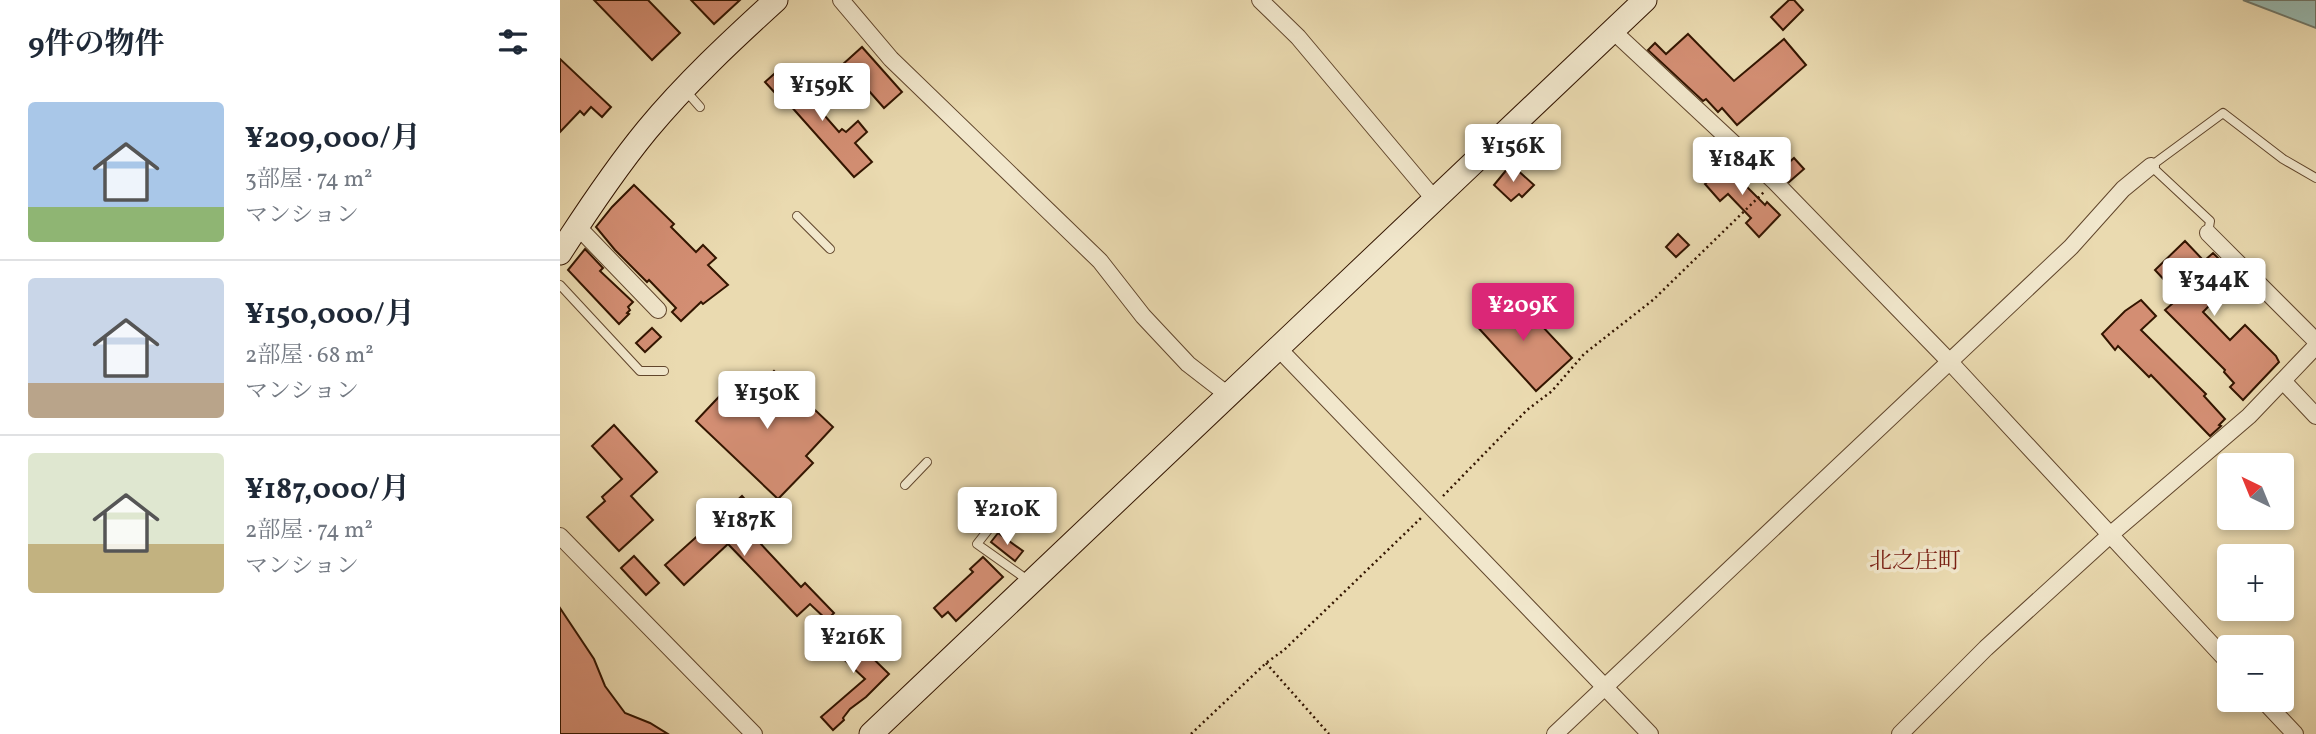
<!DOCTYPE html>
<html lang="ja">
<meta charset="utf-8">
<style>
body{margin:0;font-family:Vollkorn,"Noto Serif JP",serif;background:#f6f6f7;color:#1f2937;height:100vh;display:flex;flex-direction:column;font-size:26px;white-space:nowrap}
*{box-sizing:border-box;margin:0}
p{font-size:23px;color:#747a83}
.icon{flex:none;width:38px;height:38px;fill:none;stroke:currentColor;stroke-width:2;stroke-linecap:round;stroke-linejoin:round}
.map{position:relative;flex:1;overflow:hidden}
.drawer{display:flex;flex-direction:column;background:#fff;width:560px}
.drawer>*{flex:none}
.needle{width:46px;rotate:317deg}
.buttons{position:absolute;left:1657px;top:453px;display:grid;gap:14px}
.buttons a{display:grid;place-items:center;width:77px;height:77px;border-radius:7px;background:#fff;box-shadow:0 4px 10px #0003;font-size:35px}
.price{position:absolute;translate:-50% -60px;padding:0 16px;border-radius:7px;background:#fff;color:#222;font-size:23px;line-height:46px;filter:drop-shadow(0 2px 4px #0008)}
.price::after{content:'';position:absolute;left:50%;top:42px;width:21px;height:16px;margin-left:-10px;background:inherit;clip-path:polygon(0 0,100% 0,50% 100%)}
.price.current{background:#db2777;color:#fff}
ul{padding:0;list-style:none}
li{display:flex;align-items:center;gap:21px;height:175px;padding:0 28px}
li+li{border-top:2px solid #e0e1e3}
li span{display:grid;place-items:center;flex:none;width:196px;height:140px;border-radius:7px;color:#555}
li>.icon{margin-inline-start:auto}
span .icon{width:84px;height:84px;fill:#fffc;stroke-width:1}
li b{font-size:30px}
h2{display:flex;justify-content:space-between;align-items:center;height:84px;padding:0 28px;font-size:30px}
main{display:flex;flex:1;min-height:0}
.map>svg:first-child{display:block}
.water{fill:#98bab1;stroke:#70786a;stroke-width:2}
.building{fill:#d38e73;stroke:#331500;stroke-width:2}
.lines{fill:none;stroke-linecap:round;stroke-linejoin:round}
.lane-casing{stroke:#61462c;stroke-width:10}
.street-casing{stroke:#61462c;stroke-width:18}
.secondary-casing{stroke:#331500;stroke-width:25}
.path{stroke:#331500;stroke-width:2.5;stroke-dasharray:2 3.5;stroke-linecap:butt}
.lane{stroke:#f1e7cc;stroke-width:8}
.street{stroke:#f1e7cc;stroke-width:16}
.secondary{stroke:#f1e7cc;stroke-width:23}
.labels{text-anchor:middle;stroke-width:7;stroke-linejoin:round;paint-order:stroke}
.neighbourhood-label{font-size:23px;fill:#7a1f14;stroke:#f1e7cc}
</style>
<main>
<section class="drawer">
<h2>9件の物件<svg class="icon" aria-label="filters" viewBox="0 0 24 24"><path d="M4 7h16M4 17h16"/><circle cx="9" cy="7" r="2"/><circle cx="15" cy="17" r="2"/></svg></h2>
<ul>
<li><span style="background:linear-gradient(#a9c7e8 75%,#8fb573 0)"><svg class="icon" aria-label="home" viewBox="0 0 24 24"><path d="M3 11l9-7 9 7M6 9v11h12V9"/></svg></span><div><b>¥209,000/月</b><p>3部屋 · 74 m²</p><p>マンション</p></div></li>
<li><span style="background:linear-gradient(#c9d6e8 75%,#b9a48a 0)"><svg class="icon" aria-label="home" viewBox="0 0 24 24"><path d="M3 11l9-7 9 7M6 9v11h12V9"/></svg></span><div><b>¥150,000/月</b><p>2部屋 · 68 m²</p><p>マンション</p></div></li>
<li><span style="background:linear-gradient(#dfe7d0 65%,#c2b280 0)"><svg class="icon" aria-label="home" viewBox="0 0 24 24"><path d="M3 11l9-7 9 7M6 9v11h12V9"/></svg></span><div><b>¥187,000/月</b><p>2部屋 · 74 m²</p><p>マンション</p></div></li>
</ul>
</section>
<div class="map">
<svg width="1756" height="734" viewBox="0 0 1756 734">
<rect width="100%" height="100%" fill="#eadab0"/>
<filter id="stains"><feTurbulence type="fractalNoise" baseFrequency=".00286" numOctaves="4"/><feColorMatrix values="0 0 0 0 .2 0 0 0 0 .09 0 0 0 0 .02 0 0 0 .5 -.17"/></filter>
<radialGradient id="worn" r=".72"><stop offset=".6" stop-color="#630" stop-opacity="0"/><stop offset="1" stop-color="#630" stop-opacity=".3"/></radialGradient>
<path class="water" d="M1683,0H1756V28Z"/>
<g class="building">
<path d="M34,0H88L120,33L92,60Z"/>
<path d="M131,0H180L154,24Z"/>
<path d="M1229,0H1234L1243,10L1223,30L1211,17Z"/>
<path d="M1128,34L1174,81L1224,39L1246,65L1177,125L1162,108L1158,112L1146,99L1143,101L1088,50L1095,43L1106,54Z"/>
<path d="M302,47L342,92L324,108L302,83L290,94L272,74Z"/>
<path d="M0,59L51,107L42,117L31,107L24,115L20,111L0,132Z"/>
<path d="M222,67L279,132L282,129L286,132L298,121L307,132L295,143L312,162L294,177L229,104L227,106L205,82Z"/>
<path d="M1234,158L1244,169L1229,182L1219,171Z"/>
<path d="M1169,162L1186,180L1183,183L1205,205L1207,202L1220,215L1199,237L1186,223L1191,218L1168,194L1160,201L1145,184L1154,176L1151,173L1161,164L1164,167Z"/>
<path d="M954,167L974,185L962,197L959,194L951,201L934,185L948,168L950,171Z"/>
<path d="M74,185L114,224L111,227L136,252L143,245L156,258L148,265L168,285L143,304L141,302L121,321L112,312L116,308L89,280L87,282L55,250L36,227L52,207Z"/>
<path d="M1118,234L1129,245L1116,257L1106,247Z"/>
<path d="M1625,241L1644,261L1653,253L1677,277L1643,312L1670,340L1685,325L1716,356L1719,362L1683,400L1670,387L1674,383L1664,372L1665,370L1605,310L1620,297L1595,270Z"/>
<path d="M25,249L43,268L40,271L73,302L68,307L70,310L67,313L69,314L59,324L8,270Z"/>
<path d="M944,297L962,316L968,311L1012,358L976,391L914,323Z"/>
<path d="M1581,300L1596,316L1581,330L1646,394L1644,396L1665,419L1659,425L1661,426L1650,436L1591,375L1589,377L1558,346L1555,350L1542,334L1565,311Z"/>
<path d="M92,328L101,337L85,352L76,343Z"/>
<path d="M214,371L273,427L246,456L253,463L218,499L136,421L171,384L187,399Z"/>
<path d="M54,425L97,472L71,496L93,520L59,551L27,517L45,501L42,497L62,479L32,446Z"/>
<path d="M182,496L200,516L186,528L241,587L245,583L274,613L267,620L250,604L237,616L168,544L124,585L105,565Z"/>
<path d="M438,533L463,551L455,561L431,542Z"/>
<path d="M74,556L99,583L86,595L61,568Z"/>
<path d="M423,557L443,577L396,621L388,612L382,617L374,608L413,572L410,569Z"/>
<path d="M0,608L34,659L45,686L65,713L90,723L108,734H0Z"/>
<path d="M273,628L280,635L285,631L329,674L306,697L290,709L283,718L284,720L273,730L261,717L305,679L262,639Z"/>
</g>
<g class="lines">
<defs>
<g id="lane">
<path d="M126,91L140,107"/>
<path d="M237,216L270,249"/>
<path d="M1648,233L1650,221L1591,166L1663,113L1723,159L1756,178"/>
<path d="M0,285L80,371H104"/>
<path d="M345,485L367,462"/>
<path d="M432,525L417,544L469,581"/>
</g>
<g id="street">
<path d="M281,0L331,59L540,261L583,316L628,364L668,395"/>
<path d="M700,0L738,37L875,200"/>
<path d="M1053,31L1215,182L1389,361L1670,664"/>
<path d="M17,226L98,310"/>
<path d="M1648,233L1756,341"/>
<path d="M718,348L1090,734"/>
<path d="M1723,381L1756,416"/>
<path d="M0,536L194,734"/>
<path d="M1703,700L1735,734"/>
<path d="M995,734L1511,247L1563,189L1591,166"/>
<path d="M1340,734L1426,648L1550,535L1689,416L1756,346"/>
</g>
<g id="secondary">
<path d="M0,253C27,211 55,169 87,130C126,83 171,41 216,0"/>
<path d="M311,734L1085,0"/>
</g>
</defs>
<use href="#lane" class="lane-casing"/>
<use href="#street" class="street-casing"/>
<use href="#secondary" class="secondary-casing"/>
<g class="path">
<path d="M883,496L967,410L992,391L1024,354L1093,300L1205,191"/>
<path d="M706,663L769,734"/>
<path d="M631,734L706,663L724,650L861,518"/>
</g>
<use href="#lane" class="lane"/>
<use href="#street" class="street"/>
<use href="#secondary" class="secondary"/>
</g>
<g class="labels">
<g class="neighbourhood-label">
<text x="1355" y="568">北之庄町</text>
</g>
</g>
<rect width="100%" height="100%" filter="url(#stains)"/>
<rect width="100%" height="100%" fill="url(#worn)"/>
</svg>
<div class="buttons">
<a><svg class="needle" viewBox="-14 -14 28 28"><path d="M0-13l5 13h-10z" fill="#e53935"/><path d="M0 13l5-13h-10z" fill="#747a83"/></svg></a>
<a>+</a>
<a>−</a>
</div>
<b class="price" style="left:262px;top:123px">¥159K</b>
<b class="price" style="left:953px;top:184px">¥156K</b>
<b class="price" style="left:1182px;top:197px">¥184K</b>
<b class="price" style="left:1654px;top:318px">¥344K</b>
<b class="price current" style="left:963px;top:343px">¥209K</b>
<b class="price" style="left:207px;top:431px">¥150K</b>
<b class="price" style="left:447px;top:547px">¥210K</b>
<b class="price" style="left:184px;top:558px">¥187K</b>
<b class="price" style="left:293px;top:675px">¥216K</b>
</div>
</main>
